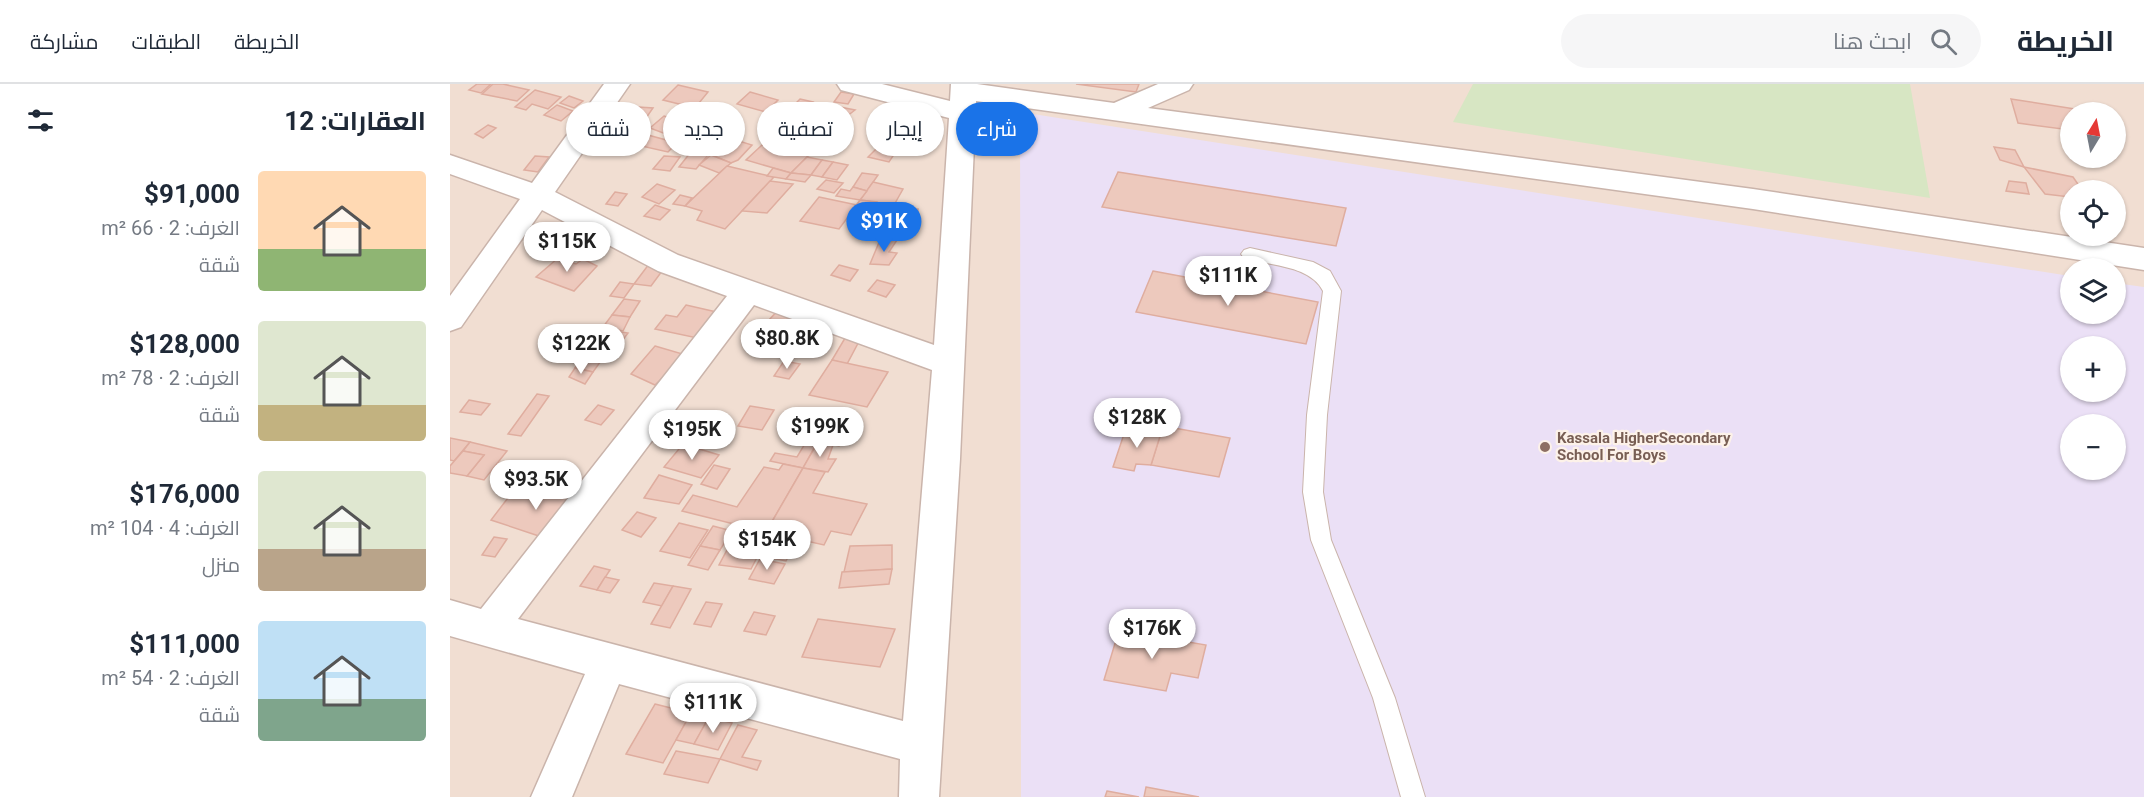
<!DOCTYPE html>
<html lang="ar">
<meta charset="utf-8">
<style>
body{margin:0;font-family:Roboto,Cairo,sans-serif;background:#f6f6f7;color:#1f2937;direction:rtl;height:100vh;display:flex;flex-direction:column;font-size:22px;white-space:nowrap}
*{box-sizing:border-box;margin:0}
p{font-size:20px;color:#747a83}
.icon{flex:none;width:33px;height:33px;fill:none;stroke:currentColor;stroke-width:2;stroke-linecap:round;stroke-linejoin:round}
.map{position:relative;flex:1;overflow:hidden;direction:ltr}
.details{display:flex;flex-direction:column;background:#fff;width:450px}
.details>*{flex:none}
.guide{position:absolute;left:18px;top:18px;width:570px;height:54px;direction:rtl;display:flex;gap:12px}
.needle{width:39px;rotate:10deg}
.controls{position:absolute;left:1610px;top:18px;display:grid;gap:12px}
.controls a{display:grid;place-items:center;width:66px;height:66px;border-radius:50%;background:#fff;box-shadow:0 2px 4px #0004;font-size:30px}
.price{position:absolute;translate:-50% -51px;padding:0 14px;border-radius:21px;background:#fff;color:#222;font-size:20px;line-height:39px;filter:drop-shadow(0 2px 3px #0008)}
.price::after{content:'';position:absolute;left:50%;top:36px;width:18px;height:14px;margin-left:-9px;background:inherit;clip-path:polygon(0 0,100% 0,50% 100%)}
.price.selected{background:#1a73e8;color:#fff}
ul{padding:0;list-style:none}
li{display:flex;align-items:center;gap:18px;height:150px;padding:0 24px}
li span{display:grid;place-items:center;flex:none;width:168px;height:120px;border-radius:6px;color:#555}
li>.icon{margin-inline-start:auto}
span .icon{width:72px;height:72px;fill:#fffc;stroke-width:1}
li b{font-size:26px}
h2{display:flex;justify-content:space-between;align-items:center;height:72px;padding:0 24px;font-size:26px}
.chip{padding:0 21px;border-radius:27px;background:#fff;box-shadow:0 2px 4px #0004;font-size:21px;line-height:54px}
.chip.selected{background:#1a73e8;color:#fff}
header{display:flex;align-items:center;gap:36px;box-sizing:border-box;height:84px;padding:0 30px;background:#fff;border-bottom:2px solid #e0e1e3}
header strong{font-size:28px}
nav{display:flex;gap:33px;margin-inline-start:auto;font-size:21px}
.search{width:420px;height:54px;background:#f6f6f7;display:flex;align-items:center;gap:15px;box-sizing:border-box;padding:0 21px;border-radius:33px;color:#747a83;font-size:22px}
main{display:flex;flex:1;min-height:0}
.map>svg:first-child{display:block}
.residential{fill:#f1ded2;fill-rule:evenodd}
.education{fill:#ebe0f6;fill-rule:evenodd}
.green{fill:#d7e6c3}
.building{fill:#edc9bd;stroke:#dfad9f;stroke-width:1.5}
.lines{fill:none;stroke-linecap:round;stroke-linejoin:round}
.lane-casing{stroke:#cab4ab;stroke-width:2}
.street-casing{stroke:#cab4ab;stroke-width:3}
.lane{fill:#fff;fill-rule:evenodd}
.street{fill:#fff;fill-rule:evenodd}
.education-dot{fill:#8d6e63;stroke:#fdf2e9;stroke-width:2}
.labels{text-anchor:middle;stroke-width:4.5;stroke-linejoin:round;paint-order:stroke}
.education-label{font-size:15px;font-weight:bold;fill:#785e54;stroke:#fdf2e9;text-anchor:start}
</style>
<header>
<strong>الخريطة</strong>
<div class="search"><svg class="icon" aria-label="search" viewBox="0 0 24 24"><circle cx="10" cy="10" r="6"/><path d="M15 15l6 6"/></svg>ابحث هنا</div>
<nav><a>الخريطة</a><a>الطبقات</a><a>مشاركة</a></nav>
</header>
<main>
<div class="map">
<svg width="1694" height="713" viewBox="0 0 1694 713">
<rect width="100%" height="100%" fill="#faeee3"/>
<path class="residential" d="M0,0H1694V713H0ZM1620,28H1665V74H1620ZM1620,106H1665V152H1620ZM1620,184H1665V230H1620ZM1620,262H1665V308H1620ZM1620,340H1665V386H1620Z"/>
<path class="education" d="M570,28L1620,192V230H1665V199L1694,203V713H571ZM1620,262H1665V308H1620ZM1620,340H1665V386H1620Z"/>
<path class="green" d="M1023,0H1460L1480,114L1003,38Z"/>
<g class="building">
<path d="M27,0H41L31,9L19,6Z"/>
<path d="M43,0H53L79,6L67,17L32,10Z"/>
<path d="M626,0H689L686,8Z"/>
<path d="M228,1L258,8L245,24L213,16Z"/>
<path d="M85,6L111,13L98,25L82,20L76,26L65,23Z"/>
<path d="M300,8L328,16L316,28L287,20Z"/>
<path d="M391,8L404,10L398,20L384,18Z"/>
<path d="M119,12L133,17L124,24L110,19Z"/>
<path d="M350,15L363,18L354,27L341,24Z"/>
<path d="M1561,15L1644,28H1620V46L1568,39Z"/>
<path d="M107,21L123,27L111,37L94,31Z"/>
<path d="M188,23L203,24L194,37L179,35Z"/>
<path d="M390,23L405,26L392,36L381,32Z"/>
<path d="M461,27L476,31L449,63L433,58Z"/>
<path d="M255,30L269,34L259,44L245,40Z"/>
<path d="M214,32L245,43L229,55L200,44Z"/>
<path d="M38,41L46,44L33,54L25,50Z"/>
<path d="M176,45L227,59L218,68L183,60L172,71L157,67Z"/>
<path d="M262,48L276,53L268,61L254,56Z"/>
<path d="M236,52L246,55L238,62L228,59Z"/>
<path d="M276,53L302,61L288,76L281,79L259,70Z"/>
<path d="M433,58L449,63L439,78L418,73Z"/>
<path d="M346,59L365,65L341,89L296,76L312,61L337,69Z"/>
<path d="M1544,63L1565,66L1574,83L1550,76Z"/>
<path d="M240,69L259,70L246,85L229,83Z"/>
<path d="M261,71L281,79L269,89L249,81Z"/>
<path d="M85,72L99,73L88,88L74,86Z"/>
<path d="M214,72L230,73L220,87L203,85Z"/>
<path d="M357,73L372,76L361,91L341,89Z"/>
<path d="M372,76L383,78L372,93L361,91Z"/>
<path d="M383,78L398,81L387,96L372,93Z"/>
<path d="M277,82L324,93L275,145L247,136L252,127L235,122Z"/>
<path d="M1574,83L1623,93L1632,106H1620V113L1595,110Z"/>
<path d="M323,84L341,89L336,95L317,92Z"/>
<path d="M668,88L896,124L886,162L652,123Z"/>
<path d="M341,89L361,91L355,98L336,95Z"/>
<path d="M412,89L428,91L417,107L403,103Z"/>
<path d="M376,96L393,99L384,109L367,105Z"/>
<path d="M320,97L343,100L317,129L292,127Z"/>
<path d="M1559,97L1576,99L1579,110L1556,107Z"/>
<path d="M423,98L453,105L444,121L410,116Z"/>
<path d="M207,100L225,106L209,120L192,113Z"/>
<path d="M403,103L417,107L410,116L386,112L391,105L400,107Z"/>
<path d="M165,108L177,110L168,122L156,120Z"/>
<path d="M230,111L242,114L235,122L223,120Z"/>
<path d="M369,113L407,121L389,145L350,137Z"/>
<path d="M410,116L427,118L426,124L449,128L447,138L401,128Z"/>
<path d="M205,121L220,126L210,136L194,132Z"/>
<path d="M468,125L466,145L452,143L454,126Z"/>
<path d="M430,156H447L439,168L447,169L439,181L420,180Z"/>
<path d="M108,174L126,180L133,175L147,182L124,207L86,193Z"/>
<path d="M202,176L218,179L201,202L184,200Z"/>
<path d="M389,181L408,186L400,197L381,191Z"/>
<path d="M703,187L868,218L856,260L686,228Z"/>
<path d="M427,196L445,201L436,213L418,207Z"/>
<path d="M170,198L184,200L174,214L160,212Z"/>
<path d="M174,215L190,217L180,233L162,231Z"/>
<path d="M334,220L369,233L354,251L318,237Z"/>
<path d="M236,221L271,229L252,255L205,245L216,231L227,233Z"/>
<path d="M162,231L180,233L173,247L153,243Z"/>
<path d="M401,244L414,248L397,280L382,276Z"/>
<path d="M152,245L178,249L169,261L143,256Z"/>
<path d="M205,262L236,271L205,301L181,290Z"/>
<path d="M138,267L156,270L143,288L125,284Z"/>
<path d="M382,276L438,288L417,323L359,311Z"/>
<path d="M334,277L350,280L339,295L324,292Z"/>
<path d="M125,284L143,288L135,300L119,293Z"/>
<path d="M87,310L99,312L71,352L58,350Z"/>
<path d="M19,316L40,320L31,331L10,328Z"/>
<path d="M148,321L164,326L151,341L135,336Z"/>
<path d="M300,322L324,326L312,346L288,342Z"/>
<path d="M713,342L780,354L769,393L701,381Z"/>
<path d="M379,343L397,347L389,362L370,358Z"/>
<path d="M676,344L711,349L701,381L686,380L684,387L663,383Z"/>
<path d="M359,353L369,355L353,384L320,377L325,369L347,373Z"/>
<path d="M0,354L20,358L4,377L0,376Z"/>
<path d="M20,358L57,367L34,396L17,392L34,371L13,367Z"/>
<path d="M368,358L383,361L378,375H386L378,388L353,384Z"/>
<path d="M233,360L269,371L251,394L214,383Z"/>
<path d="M13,367L34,371L17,392L0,389V382Z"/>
<path d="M333,380L353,384L316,448L232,427L243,411L287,423L314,383L329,386Z"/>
<path d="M264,381L280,385L267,405L251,400Z"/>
<path d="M353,384L375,388L363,409L417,420L401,451L381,447L374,461L316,448Z"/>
<path d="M209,391L242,401L229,420L194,414Z"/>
<path d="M71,397L132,418L101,456L41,436Z"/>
<path d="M187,428L206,434L191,453L172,446Z"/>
<path d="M229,439L258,446L240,474L210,467Z"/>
<path d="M263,442L282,447L270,466L250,462Z"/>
<path d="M285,451L316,456L301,485L269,481Z"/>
<path d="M44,453L57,455L45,473L32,471Z"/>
<path d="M320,454L346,459L336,477L311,472Z"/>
<path d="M442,461V485L394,488L400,462Z"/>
<path d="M250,462L270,466L258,486L238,481Z"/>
<path d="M310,475L335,480L324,500L299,495Z"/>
<path d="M144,482L160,486L147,506L130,502Z"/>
<path d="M442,485L439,500L389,504L392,488Z"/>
<path d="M155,493L169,496L160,509L147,506Z"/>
<path d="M204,499L223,502L212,522L193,518Z"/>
<path d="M223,502L241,505L220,544L201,540Z"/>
<path d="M256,518L272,520L261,543L244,540Z"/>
<path d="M304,528L325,532L316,551L294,547Z"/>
<path d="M368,535L445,545L430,583L352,573Z"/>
<path d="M669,546L756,561L748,594L721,589L716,607L654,596Z"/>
<path d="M205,620L241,629L213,679L176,670Z"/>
<path d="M241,629L259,633L244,660L226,656Z"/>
<path d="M259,633L282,639L268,666L244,660Z"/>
<path d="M288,641L307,646L292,673L311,677L307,686L270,675Z"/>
<path d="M226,667L270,675L258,699L214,690Z"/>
<path d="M696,703L749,713H694Z"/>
<path d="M657,707L689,713H655Z"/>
</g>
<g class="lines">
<defs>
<path id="lane" d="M800,164L863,178L880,187L891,207L877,331L873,408L881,456L945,614L975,713H951L923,614L861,456L853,408L857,331L873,207C860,181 820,182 794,174L791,170L794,166Z"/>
<path id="street" d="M154,0H180L105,108L228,171L484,261L499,34L391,6L387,0H432L500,17L501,0H527L664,19L708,0H743L739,6L698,24L1303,105L1694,164V186L1303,125L526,17L510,375L489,713H449L450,675L169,600L122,713H81L135,590L0,552V516L31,525L277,212L208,187L92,126L11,243L0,247V212L70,115L0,90V71L82,99ZM304,221L482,286L453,637L68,535Z"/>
</defs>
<use href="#lane" class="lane-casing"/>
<use href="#street" class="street-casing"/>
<use href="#lane" class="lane"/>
<use href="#street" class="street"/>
</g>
<circle class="education-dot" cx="1095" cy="363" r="6"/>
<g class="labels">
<g class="education-label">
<text x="1107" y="359">Kassala HigherSecondary<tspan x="1107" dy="17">School For Boys</tspan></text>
</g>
</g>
</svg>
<div class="controls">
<a><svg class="needle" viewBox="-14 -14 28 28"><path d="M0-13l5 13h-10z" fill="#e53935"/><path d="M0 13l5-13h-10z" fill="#747a83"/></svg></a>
<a><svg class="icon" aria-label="locate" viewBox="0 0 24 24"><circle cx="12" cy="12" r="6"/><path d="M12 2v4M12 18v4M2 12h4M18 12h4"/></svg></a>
<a><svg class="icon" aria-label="layers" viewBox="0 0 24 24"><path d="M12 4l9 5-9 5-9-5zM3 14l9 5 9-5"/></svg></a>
<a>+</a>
<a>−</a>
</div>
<b class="price selected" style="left:434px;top:169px">$91K</b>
<b class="price" style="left:117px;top:189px">$115K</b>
<b class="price" style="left:778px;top:223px">$111K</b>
<b class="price" style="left:337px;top:286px">$80.8K</b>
<b class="price" style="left:131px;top:291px">$122K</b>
<b class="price" style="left:687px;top:365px">$128K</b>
<b class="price" style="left:370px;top:374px">$199K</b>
<b class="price" style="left:242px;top:377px">$195K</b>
<b class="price" style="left:86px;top:427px">$93.5K</b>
<b class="price" style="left:317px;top:487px">$154K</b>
<b class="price" style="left:702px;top:576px">$176K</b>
<b class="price" style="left:263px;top:650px">$111K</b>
<div class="guide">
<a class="chip selected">شراء</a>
<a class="chip">إيجار</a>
<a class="chip">تصفية</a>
<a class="chip">جديد</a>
<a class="chip">شقة</a>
</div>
</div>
<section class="details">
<h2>العقارات: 12<svg class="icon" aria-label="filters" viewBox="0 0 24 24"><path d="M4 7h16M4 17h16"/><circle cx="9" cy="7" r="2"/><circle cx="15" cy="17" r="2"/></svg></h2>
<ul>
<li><span style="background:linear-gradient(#ffd9b3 65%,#8fb573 0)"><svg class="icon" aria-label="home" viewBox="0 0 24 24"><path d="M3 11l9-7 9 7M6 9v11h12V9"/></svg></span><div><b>$91,000</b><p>الغرف: 2 · 66 m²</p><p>شقة</p></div></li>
<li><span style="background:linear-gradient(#dfe7d0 70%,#c2b280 0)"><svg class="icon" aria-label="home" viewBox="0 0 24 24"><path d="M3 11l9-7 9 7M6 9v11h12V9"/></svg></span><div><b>$128,000</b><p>الغرف: 2 · 78 m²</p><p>شقة</p></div></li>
<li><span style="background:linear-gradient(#dfe7d0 65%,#b9a48a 0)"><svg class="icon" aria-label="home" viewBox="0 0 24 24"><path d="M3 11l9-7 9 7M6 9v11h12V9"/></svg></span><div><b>$176,000</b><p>الغرف: 4 · 104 m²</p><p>منزل</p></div></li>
<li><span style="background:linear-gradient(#bfe0f5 65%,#7fa58c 0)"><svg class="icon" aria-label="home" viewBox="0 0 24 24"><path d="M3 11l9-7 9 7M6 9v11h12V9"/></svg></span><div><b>$111,000</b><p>الغرف: 2 · 54 m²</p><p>شقة</p></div></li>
</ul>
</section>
</main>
